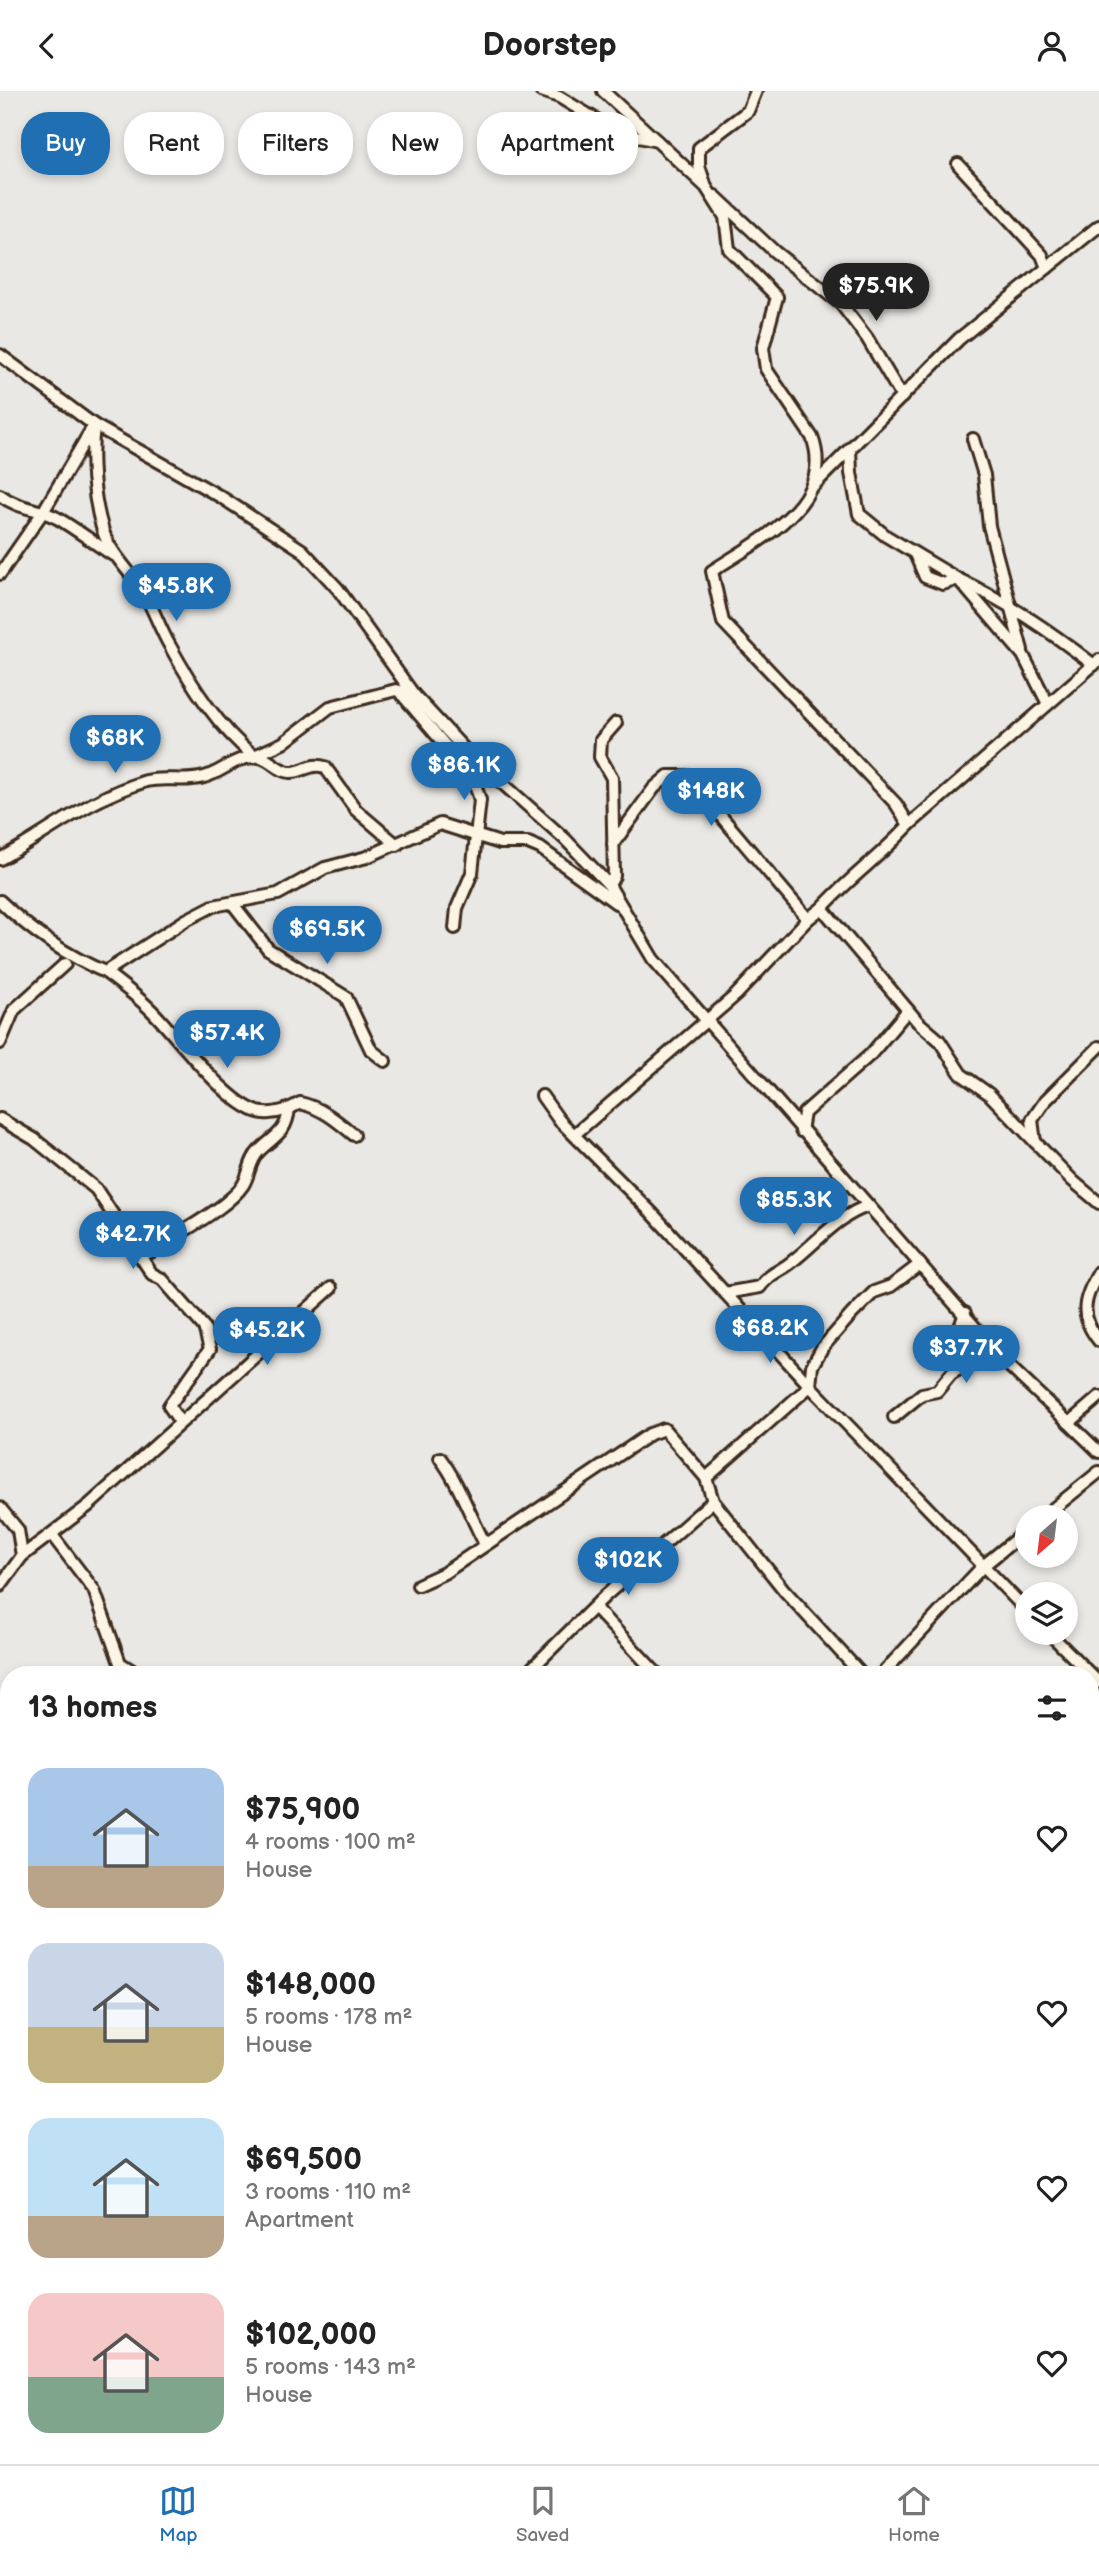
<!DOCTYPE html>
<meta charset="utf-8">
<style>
body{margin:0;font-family:"Balsamiq Sans",sans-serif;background:#f2f2f2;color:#222;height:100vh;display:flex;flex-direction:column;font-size:26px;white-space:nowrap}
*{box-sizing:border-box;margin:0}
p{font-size:23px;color:#767676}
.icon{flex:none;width:38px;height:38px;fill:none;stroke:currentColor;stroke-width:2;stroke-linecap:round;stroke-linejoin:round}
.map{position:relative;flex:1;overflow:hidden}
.details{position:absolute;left:0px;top:1575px;width:1099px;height:798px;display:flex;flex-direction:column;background:#fff;border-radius:28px 28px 0 0;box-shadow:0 4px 10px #0003}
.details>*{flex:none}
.guide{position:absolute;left:21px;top:21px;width:700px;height:63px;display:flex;gap:14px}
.needle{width:46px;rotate:208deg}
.buttons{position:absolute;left:1015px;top:1414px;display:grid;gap:14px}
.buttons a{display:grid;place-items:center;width:63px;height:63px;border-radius:50%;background:#fff;box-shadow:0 4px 10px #0003;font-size:35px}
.price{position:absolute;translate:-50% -60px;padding:0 16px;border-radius:24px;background:#1f6fb2;color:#fff;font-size:23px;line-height:46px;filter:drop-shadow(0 2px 4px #0008)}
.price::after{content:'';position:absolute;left:50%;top:42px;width:21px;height:16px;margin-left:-10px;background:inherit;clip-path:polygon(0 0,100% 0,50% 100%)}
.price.on{background:#222;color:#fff}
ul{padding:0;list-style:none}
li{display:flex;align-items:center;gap:21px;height:175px;padding:0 28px}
li span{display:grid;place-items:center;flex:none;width:196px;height:140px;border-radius:21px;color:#555}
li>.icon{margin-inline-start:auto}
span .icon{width:84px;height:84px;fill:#fffc;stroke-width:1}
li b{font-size:30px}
h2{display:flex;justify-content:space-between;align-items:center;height:84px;padding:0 28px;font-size:30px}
.tag{padding:0 24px;border-radius:28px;background:#fff;box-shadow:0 4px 10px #0003;font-size:24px;line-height:63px}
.tag.on{background:#1f6fb2;color:#fff}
header{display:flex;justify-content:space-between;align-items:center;height:91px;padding:0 28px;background:#fff;font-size:32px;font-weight:700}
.dock{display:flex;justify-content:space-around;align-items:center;height:98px;border-top:2px solid #e0e0e0;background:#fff;font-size:19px;color:#767676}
.dock a{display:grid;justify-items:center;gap:4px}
.dock .on{color:#1f6fb2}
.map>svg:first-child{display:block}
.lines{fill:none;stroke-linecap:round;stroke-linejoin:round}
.minor-casing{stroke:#3b2a1e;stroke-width:16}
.minor{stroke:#fcf5e5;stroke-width:10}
</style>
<header><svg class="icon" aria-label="back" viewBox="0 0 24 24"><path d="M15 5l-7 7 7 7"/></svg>Doorstep<svg class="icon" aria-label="person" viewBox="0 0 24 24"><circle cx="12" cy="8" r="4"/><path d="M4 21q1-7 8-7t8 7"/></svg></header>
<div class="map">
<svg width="1099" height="2373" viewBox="0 0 1099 2373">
<rect width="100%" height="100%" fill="#e9e8e4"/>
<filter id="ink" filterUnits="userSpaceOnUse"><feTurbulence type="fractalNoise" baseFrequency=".0143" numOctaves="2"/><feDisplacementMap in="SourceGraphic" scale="14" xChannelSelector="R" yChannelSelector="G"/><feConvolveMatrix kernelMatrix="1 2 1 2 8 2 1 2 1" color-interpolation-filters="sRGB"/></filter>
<g filter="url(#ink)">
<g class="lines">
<defs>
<g id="minor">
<path d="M541,0L559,6L617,41L657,50L706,96L725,126L729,158L777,206L763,257L766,278L812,346C837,412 756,451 712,480L723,531L896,713L909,734C882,764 849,787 822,817L918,931L939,949L961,983L989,1003L1073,1090L1099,1112"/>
<path d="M603,0L657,50"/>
<path d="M958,73L1042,164L1047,177"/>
<path d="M705,93L699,75V57L748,20L756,0"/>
<path d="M715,105L775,161L841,213L867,247L902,306"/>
<path d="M0,264L94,334L221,406L302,459L338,498L414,604L465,659L565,748L609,794L653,868L1008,1274L1069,1332"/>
<path d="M973,348L984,384L989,435L1022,559"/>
<path d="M850,358L851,382L859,423L886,445L958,488L1023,564L1047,611"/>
<path d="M813,395L959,248L1099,135"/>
<path d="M0,404C18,418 38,417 57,427C76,438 94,452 113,464"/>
<path d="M915,463L925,486L943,493L958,488C1008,511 1051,541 1094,574"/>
<path d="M0,483L43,421L94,334C90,368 93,407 103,440C111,464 131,481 144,502C154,519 160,538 170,555C192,595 218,636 254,665L283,652L330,616L396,599L414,604"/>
<path d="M399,600L473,687L480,709L472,782L457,817L455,837"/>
<path d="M909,734L1099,569"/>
<path d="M613,753L654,697L668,685H687L808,828"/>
<path d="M0,768C51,740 88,708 146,690C165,685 184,692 204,686C221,682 234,667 253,666C270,664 275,680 290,681C303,682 310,671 325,676L356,719L397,754"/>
<path d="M609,794L614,785L612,687L600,666L601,649L616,632"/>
<path d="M0,810C32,841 65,864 105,881L186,829L213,815L278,803L325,777L367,766L440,733L500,752H528L540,757L616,812"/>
<path d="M233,813L268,858L346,906L371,959L385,970"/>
<path d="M105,881C121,893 137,905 151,919C175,942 231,1020 264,1022C276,1023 290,1018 300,1012C322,1017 337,1030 354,1044"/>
<path d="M0,952L14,919L65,873"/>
<path d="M542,1005L559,1029L652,1122L810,1295L1027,1520"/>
<path d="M0,1028L34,1048L96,1098L152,1183L162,1188L204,1236L210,1258L169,1315L180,1331"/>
<path d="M801,1040L804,1022L871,963L908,919"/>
<path d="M575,1043L736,904L808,828L822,817"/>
<path d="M1035,1051L1032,1029L1045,1010L1099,956"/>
<path d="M141,1163L151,1161C176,1143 227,1118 243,1094C250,1083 249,1070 259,1060C275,1044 286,1043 289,1018"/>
<path d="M1099,1181C1083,1208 1079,1225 1099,1250"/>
<path d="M725,1202L760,1196C769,1182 782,1180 794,1169C818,1150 840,1123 869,1115"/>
<path d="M1099,1306L1069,1332L1099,1361"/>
<path d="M894,1326L922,1303L937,1300L951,1283L966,1274L949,1253L958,1242L965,1222"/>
<path d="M440,1367C459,1392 470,1425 485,1453"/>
<path d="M706,1387L810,1295L812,1275L822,1257L851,1224L874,1201L891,1195L920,1173"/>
<path d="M0,1417L18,1439L22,1465L0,1495"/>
<path d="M1043,1426L1099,1381"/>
<path d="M52,1444L94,1499L120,1572L139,1584"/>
<path d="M22,1465L88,1415L331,1197"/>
<path d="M418,1494L444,1482L650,1343L664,1338L706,1387L713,1410L784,1499L862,1584"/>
<path d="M595,1517L658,1584"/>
<path d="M1049,1542L1099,1592"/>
<path d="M525,1584L605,1505L713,1410"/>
<path d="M881,1584L983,1475L1027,1439"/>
<path d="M0,1643L9,1654"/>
<path d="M1090,1819L1099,1828"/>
<path d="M1090,1893L1099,1879"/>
<path d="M0,1904L9,1901"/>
<path d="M1090,2030L1099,2039"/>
<path d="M0,2033L9,2025"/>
<path d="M0,2171L9,2162"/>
<path d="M1090,2182L1099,2174"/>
<path d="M1090,2329L1099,2321"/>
<path d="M382,2364L390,2373"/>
<path d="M675,2364L679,2373"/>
<path d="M922,2364L932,2373"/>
<path d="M109,2373L117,2364"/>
<path d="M273,2373L274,2364"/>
<path d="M596,2373L599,2364"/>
<path d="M890,2373L899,2364"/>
<path d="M1045,2373L1054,2364"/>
</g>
</defs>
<use href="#minor" class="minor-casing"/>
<use href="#minor" class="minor"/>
</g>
</g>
</svg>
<div class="buttons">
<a><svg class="needle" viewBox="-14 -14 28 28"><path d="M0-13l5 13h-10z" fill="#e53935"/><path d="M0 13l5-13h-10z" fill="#767676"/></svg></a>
<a><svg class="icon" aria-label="layers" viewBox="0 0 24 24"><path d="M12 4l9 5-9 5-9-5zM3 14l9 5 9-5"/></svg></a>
</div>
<b class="price on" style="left:876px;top:232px">$75.9K</b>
<b class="price" style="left:176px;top:532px">$45.8K</b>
<b class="price" style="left:115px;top:684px">$68K</b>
<b class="price" style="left:464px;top:711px">$86.1K</b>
<b class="price" style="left:711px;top:737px">$148K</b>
<b class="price" style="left:327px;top:875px">$69.5K</b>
<b class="price" style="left:227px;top:979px">$57.4K</b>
<b class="price" style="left:794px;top:1146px">$85.3K</b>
<b class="price" style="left:133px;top:1180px">$42.7K</b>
<b class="price" style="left:770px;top:1274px">$68.2K</b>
<b class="price" style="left:267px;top:1276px">$45.2K</b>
<b class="price" style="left:966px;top:1294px">$37.7K</b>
<b class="price" style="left:628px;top:1506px">$102K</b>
<div class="guide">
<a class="tag on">Buy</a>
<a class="tag">Rent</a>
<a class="tag">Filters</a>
<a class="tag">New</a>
<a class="tag">Apartment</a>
</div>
<section class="details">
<h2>13 homes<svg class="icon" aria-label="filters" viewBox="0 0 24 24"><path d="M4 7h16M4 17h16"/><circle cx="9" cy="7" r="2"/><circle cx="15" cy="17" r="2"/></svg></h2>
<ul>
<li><span style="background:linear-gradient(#a9c7e8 70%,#b9a48a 0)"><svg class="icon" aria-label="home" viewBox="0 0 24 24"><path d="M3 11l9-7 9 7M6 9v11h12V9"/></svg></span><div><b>$75,900</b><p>4 rooms · 100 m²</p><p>House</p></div><svg class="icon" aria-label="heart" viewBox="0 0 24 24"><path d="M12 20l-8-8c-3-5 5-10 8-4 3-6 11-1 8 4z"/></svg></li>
<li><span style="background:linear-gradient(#c9d6e8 60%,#c2b280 0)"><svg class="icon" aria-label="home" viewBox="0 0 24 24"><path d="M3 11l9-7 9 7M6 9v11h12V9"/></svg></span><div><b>$148,000</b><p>5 rooms · 178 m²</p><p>House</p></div><svg class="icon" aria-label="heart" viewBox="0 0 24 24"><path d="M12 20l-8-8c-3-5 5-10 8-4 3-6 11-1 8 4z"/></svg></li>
<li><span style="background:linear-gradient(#bfe0f5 70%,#b9a48a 0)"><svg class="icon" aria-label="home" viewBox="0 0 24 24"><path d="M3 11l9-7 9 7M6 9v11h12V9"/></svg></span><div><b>$69,500</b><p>3 rooms · 110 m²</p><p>Apartment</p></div><svg class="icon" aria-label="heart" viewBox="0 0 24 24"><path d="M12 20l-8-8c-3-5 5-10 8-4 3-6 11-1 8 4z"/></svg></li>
<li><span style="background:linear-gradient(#f6c9c9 60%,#7fa58c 0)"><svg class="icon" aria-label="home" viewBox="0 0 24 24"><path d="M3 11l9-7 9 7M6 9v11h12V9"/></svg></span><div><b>$102,000</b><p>5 rooms · 143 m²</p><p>House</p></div><svg class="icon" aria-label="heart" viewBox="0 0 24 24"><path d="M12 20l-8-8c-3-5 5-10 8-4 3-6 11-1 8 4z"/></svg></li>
</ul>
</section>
</div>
<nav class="dock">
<a class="on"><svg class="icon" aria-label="map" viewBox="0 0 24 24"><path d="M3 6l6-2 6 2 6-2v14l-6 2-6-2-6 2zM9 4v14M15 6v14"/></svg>Map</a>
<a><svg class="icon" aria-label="saved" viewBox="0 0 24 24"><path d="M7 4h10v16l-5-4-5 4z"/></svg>Saved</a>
<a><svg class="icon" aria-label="home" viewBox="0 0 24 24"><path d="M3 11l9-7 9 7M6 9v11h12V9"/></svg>Home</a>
</nav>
